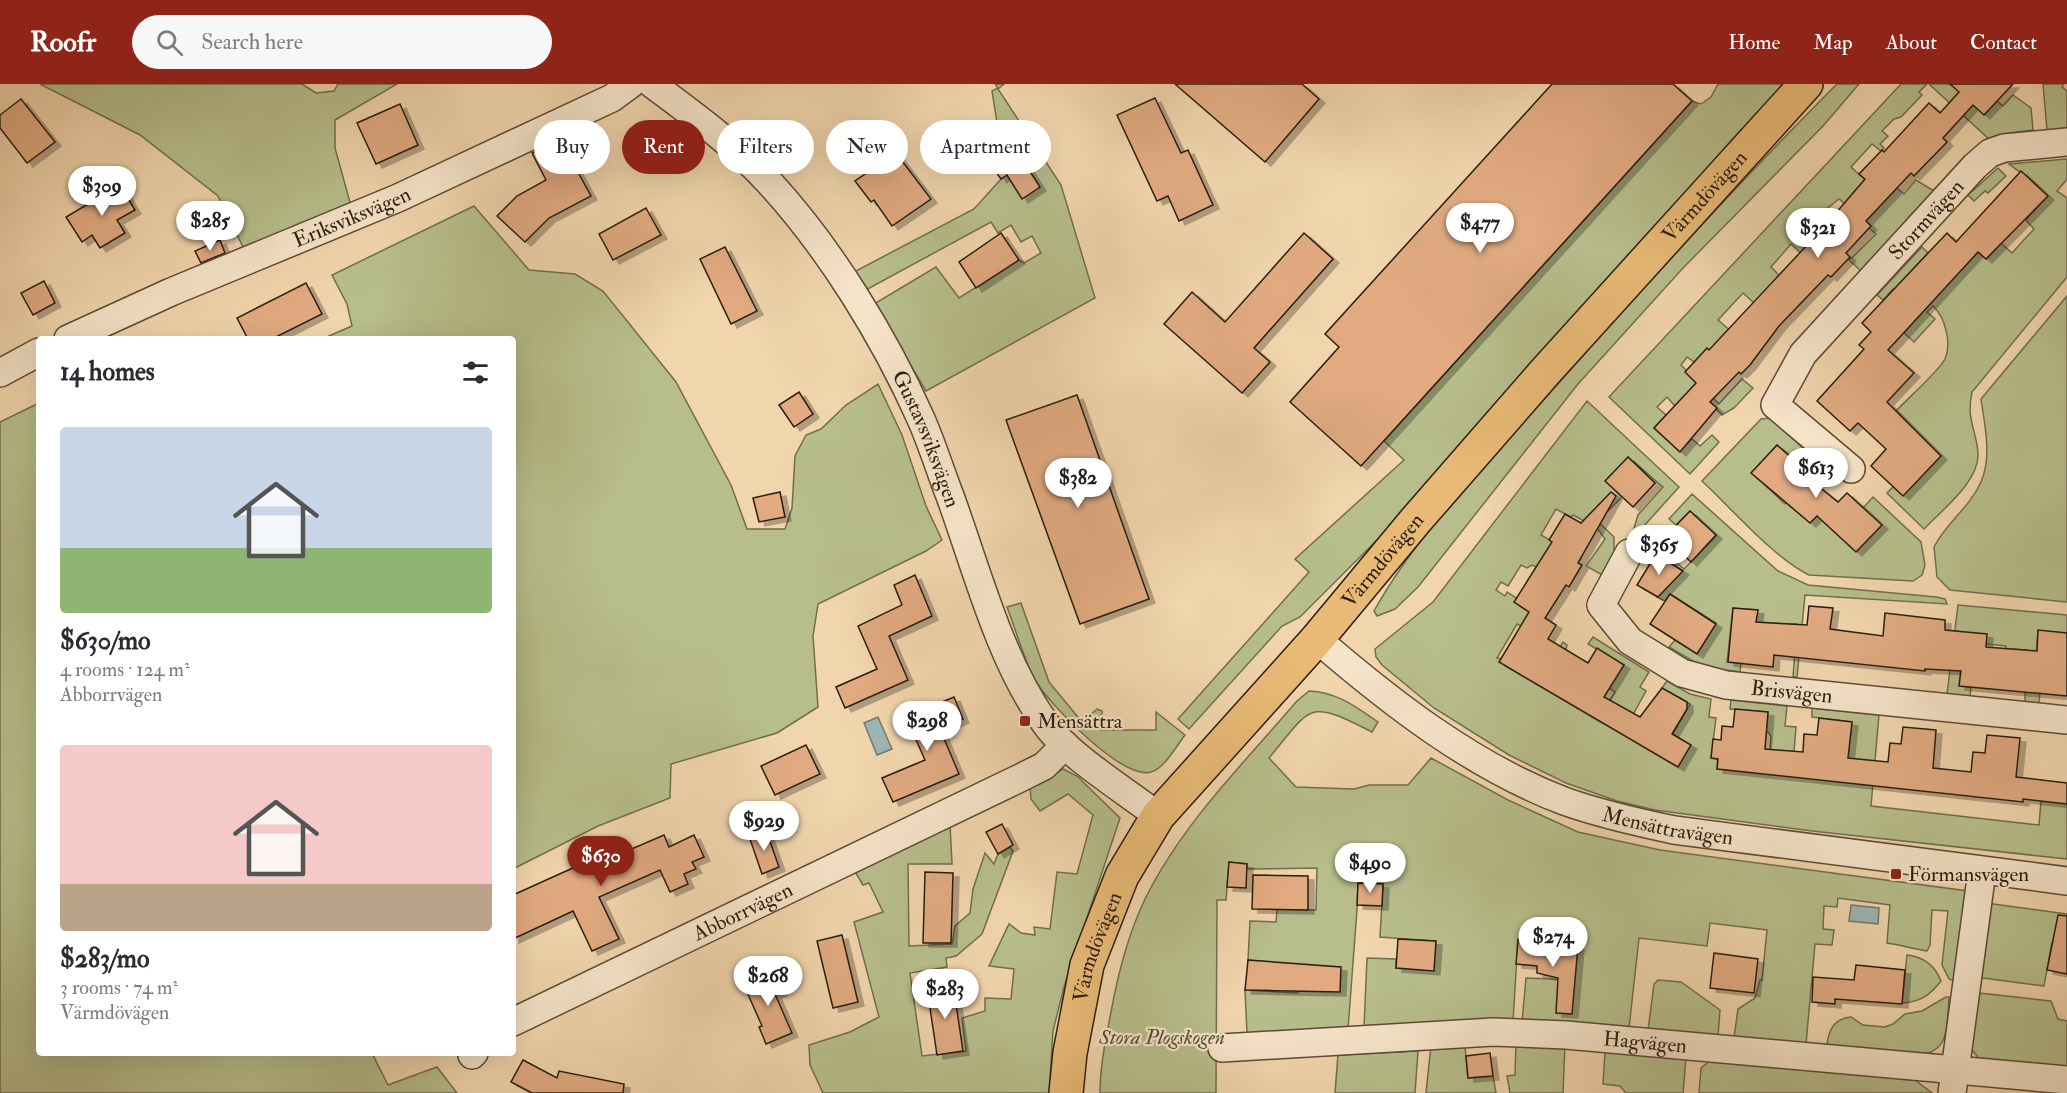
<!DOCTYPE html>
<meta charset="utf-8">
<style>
body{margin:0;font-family:"IM FELL Double Pica",serif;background:#f7f7f7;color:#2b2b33;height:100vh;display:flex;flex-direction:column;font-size:22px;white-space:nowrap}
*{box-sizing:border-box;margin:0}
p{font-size:20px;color:#7c7c81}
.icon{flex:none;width:33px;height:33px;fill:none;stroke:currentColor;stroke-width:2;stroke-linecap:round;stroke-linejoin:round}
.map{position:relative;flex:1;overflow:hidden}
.sheet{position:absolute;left:36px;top:252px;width:480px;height:720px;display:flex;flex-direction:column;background:#fff;border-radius:6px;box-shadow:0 6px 24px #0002}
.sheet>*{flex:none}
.top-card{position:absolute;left:534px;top:36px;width:570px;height:54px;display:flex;gap:12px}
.price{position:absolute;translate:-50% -51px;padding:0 14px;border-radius:21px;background:#fff;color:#222;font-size:20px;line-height:39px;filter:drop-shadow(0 2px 3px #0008)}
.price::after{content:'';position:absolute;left:50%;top:36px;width:18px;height:14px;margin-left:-9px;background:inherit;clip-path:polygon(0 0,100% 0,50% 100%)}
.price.current{background:#8f2418;color:#fff}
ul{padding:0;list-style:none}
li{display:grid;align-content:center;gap:12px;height:318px;padding:0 24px}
li span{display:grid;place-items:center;height:186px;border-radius:6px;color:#555}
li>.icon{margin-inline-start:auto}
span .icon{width:108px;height:108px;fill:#fffc;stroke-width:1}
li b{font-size:26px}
h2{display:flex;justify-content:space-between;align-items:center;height:72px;padding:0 24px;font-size:26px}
.pill{padding:0 21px;border-radius:27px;background:#fff;box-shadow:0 6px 24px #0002;font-size:21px;line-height:54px}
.pill.current{background:#8f2418;color:#fff}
header{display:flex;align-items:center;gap:36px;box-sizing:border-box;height:84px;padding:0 30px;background:#8f2418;color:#fff}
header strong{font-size:28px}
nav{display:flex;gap:33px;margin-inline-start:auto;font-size:21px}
.search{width:420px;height:54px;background:#f7f7f7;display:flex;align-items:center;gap:15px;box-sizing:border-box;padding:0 21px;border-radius:33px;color:#7c7c81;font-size:22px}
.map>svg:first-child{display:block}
.green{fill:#b7be8c;stroke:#706e4e;stroke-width:1.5}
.water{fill:#9eb6b3;stroke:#707972;stroke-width:1.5}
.building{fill:#e1aa81;stroke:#2a1d10;stroke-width:1.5;filter:url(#shadow)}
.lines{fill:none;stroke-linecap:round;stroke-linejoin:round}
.minor-casing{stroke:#5c4b37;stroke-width:30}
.major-casing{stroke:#2a1d10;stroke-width:36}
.minor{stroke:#f6e4c9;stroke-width:27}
.major{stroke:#e8ba76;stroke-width:33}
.poi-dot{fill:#8f2418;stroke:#f6e4c9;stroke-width:2}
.labels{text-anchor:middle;stroke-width:4.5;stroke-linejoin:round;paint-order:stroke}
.street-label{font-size:21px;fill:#2a1d10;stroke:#f6e4c9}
.poi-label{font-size:21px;fill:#2a1d10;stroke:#f6e4c9;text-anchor:start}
.park-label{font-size:21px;font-style:italic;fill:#544d35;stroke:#f6e4c9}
</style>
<header>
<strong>Roofr</strong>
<div class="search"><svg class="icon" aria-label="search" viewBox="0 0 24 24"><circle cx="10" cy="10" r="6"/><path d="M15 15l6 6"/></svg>Search here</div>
<nav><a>Home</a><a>Map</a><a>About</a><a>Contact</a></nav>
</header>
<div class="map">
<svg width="2067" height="1009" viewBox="0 0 2067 1009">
<defs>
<filter id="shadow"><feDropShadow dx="6" dy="4" stdDeviation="0" flood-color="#0004"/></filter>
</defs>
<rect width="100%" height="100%" fill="#f1d5ac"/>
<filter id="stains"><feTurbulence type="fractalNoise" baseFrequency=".00333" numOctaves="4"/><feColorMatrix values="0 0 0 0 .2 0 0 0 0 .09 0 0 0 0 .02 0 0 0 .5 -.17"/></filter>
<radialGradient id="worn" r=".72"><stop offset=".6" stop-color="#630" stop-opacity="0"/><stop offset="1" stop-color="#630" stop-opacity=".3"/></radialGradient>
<g class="green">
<path d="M40,0H302L316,9L334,7L338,0H397L335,36V64L351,122L244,165L218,112L140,51Z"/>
<path d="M995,0H1004L998,5L1061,101L1095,214L926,307L874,220L936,183L959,214L1019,176L1024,179L1041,169L1032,152L1021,158L1011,141L998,149L991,138L864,207L852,189L974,125L1001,95L1026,76L1013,59L999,51L992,7L998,4Z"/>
<path d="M1718,0H1784L1737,50L1416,417L1300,533L1282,542L1189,645L1178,635L1309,488L1295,475L1404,376L1384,357L1692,17L1701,20L1711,13Z"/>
<path d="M1837,0H1859L1823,42L1683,184L1578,300L1418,503L1395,525L1377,532L1374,527C1417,450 1482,385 1541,319C1637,210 1734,103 1837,0Z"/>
<path d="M1901,0H1927L1919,8L1922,11L1901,33L1894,35L1882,47L1888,52L1880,60L1884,64L1881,67L1872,60L1851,83L1886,115L1897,104L1904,110L1916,96L1934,107L1861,187L1848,175L1852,174L1876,150L1869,144L1871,142L1839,115L1814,135L1837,157L1814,181L1791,160L1771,183L1779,191L1777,193L1801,216L1765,229L1743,209L1718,236L1734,250L1724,279L1707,264L1694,278L1687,273L1681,281L1719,320L1742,295L1753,304L1734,324L1722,331L1702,310L1675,322L1667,313L1657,323L1666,331L1654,344L1679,367L1692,355L1700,362L1712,351L1719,358L1690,390L1609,313Z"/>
<path d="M1929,0H1954L1984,31L1997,17L2003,22L2013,11L2031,24L2033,46L2003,50L1990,56Z"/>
<path d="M2043,0H2064L2062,3L2067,7V45L2047,46Z"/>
<path d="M2067,75V95L2057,107L2067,114V193L1972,308C1966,336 1976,344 1978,369C1980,397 1942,426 1924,445L1887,409L1893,403L1903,411L1891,348L1904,335L1896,327C1907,315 1938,288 1945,275C1952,259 1945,233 1933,222L1927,228L1935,235L1914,258L1904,249L1920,230L1893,205L1883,216L1877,211L1922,163L1928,169L1915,183L1973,173L1978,168L1986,175L2001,159L2012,169L2034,145L2026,136L2038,122L2028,112L2037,101L2009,80Z"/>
<path d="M1998,84L2006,92L1988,109L1985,107L1974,117L1968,111Z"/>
<path d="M474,122L529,186L575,190L603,207L676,298L731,401L747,445H785L792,424L795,372L806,351L821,345L846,321L878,300L902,351L926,422L942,456L926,467L818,520L813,552L818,623L777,649L671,680L670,714L598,742L513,785V255H322L352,242L347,220L332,191Z"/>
<path d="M2067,212V518L1950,506L1937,493L1934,463C1946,439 1970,423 1981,398C1992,373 1985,342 1981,315Z"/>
<path d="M1587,317L1679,403L1634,453L1632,451L1638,431L1663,403L1628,373L1606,397L1622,413L1608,427L1600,420L1590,430L1614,453V476L1606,493L1586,482L1605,455L1597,444L1573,431L1571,433L1556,425L1541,451L1581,474L1578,479L1544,486L1532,481L1527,484L1521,481L1508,502L1501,498L1496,506L1505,512L1507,508L1537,527L1527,545L1517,540L1497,574L1548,583L1563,558L1567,561L1555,611L1601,638L1613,619L1610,616L1615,608L1595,595L1624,581L1588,560L1593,553L1649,588L1640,603L1646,607L1629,638L1690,661L1673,650L1690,620L1662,604L1667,597L1690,610L1711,615L1709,633L1716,634L1711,674L1718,675L1717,685L1770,666L1771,652L1767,647L1751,645L1752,640L1767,642L1768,628L1730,625L1731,616L1787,622L1785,642L1796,643L1793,680L1848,674L1852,638L1812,633V624L1879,631L1871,722L2039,741L2042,705L2067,720V775L1812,747L1655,726L1617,717L1566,699L1509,671L1434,624L1382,581L1376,573L1375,565L1433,518Z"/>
<path d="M39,319V969H372L388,1001L437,983L457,1009H0V338Z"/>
<path d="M1770,334L1806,367L1800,373L1794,368L1790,373L1777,361L1752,389L1785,420L1809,393L1814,398L1792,423L1831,416L1836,420L1863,424L1873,413L1921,458L1925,481L1922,491L1913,497L1809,491C1774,474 1732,425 1702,397L1761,335Z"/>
<path d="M1692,410L1778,487L1808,501L1936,513L1945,515L1947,520L1805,511L1797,593H1793L1797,540L1756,539L1757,526L1733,524L1727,578L1741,579L1740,588L1703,583L1669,563L1675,556L1697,569L1716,539L1670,510L1665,517L1657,513L1677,479L1684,485L1716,452L1690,427L1676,441L1669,435Z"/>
<path d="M1021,519L1049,598L1082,638L1097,625L1102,627L1101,646H1156V628L1185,651C1177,661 1164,685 1151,688C1122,696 1049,620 1035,596C1023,574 1016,546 1007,523Z"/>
<path d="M1958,521L2067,531V549L2038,547L2033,608L2040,609L2039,619L2025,618L2026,566L2013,565L2012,577L2005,576L2006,562L1986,560L1964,549L1959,602L1971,603L1970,613L1947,610Z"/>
<path d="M1309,607C1337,608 1356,623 1378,638L1372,648C1307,615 1313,621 1269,674L1296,703L1354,705L1369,701H1408L1431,674L1508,716L1578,748L1660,766L1968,807L1955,897L1949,895L1942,881L1948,827L1932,826L1930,861L1927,867C1914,865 1901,861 1887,859L1890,821L1838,814L1837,823L1824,822L1823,845L1834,846L1832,861L1815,860L1806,960L1734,954L1738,925L1755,914L1760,896H1762L1767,846L1710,839L1707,862L1639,854L1629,944L1522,938L1526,894L1575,896L1577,862L1518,855L1513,938L1364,944L1367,874L1396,875V884L1435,857L1380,853L1383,801L1359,799L1348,945L1247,949L1245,906L1298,909L1300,881L1248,876L1250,837L1276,838L1277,825L1316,826L1317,784L1247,785V780L1229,778L1226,816H1217L1216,1009H1100C1100,981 1106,955 1111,928C1118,889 1128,851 1145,815C1182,740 1243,680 1297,617Z"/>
<path d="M1063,685L1077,692L1120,734L1064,903L1053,947L1049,1009H823L810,981L809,961L850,948L879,933L854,838L883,828L869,799L863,801L853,784L950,740L952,780H908L909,862L952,860L955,842L970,829L973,805L985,769L994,780L998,770L1010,763L1013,767L982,850L956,872L946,874L947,883L910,889L922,972L966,967L962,934L985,927V914L1011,915L1014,885L989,882L1009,840L1021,849L1035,851L1034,843L1050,845L1057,788L1077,790L1093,731L1068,710L1040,727L1031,715L1030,703Z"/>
<path d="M1986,819L2067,830V862L2052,859L2044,902L1983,894L1977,888Z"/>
<path d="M1907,871C1924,873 1935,881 1941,897C1930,911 1921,918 1902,919Z"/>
<path d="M1658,896L1681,898L1720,926L1718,952L1648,946L1654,900Z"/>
<path d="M1979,909L2051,917L2058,935L2067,937V988L1981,977L1968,961Z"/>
<path d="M1946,913H1949C1947,939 1951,967 1920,971L1827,961C1829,945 1834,935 1851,933L1863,941L1885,943L1893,940L1905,930L1922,927Z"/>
<path d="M1516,959L1565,960L1563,1009H1510L1507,992L1515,991Z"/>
<path d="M1431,962H1465L1468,994L1493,992L1496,1009H1426Z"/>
<path d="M1609,964L1686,974L1683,1009H1626L1620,1002L1603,1000L1605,969Z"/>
<path d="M1418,967L1415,1009H1335L1338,971Z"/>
<path d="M1710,977L1915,996L1932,1009H1699L1701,984Z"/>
</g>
<g class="water">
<path d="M878,633L892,665L877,671L864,639Z"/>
<path d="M1851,821L1879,824L1878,840L1849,837Z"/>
</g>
<g class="building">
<path d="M1175,0H1302L1319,15L1265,78Z"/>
<path d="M1552,0H1673L1692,17L1361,382L1290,318L1339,263L1325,250Z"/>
<path d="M1950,0H2013L1984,31L1973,21L1943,54L1947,58L1914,92L1911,89L1866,137L1871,142L1846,169L1850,173L1831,193L1828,191L1779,242L1750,281L1741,290L1739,288L1710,318L1717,324L1680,368L1654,344L1696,299L1685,288L1707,264L1709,266L1823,144L1865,95L1859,90L1882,66L1884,68L1929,19L1940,29L1959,8Z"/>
<path d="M1155,14L1181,69L1188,66L1213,121L1179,137L1168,112L1157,117L1117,31Z"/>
<path d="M21,15L55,58L27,79L0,44V31Z"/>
<path d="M400,20L418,61L376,80L357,39Z"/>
<path d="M1013,59L1026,76L1024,78L1040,103L1022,115L1007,91L1001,95L988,77Z"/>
<path d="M547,62L561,88L574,81L591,112L549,134L525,158L497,132L517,112L546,96L532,69Z"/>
<path d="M896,69L931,115L892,142L874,116L871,118L855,97Z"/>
<path d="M2021,87L2048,112L1986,175L1978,168L1888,266L1914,289L1887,318L1941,372L1903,412L1871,382L1886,365L1858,339L1850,347L1817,317L1864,265L1859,261L1871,248L1862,239L1947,149L1956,158Z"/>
<path d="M120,101L135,126L117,136L125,149L100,164L92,151L82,158L66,133Z"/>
<path d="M646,124L661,151L613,176L599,150Z"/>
<path d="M1001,149L1019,176L976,204L959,178Z"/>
<path d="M1304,149L1333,175L1254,264L1270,278L1242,309L1164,240L1192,208L1225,238Z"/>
<path d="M220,156L225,169L201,179L195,167Z"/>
<path d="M725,163L757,227L731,240L700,175Z"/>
<path d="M44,197L55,219L33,231L21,209Z"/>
<path d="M306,199L322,230L272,255H248L237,234Z"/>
<path d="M799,308L813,330L794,343L779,321Z"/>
<path d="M1077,311L1149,515L1080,540L1006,336Z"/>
<path d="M1777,361L1811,391L1808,394L1838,418L1847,409L1882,441L1856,468L1817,432L1810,439L1751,389Z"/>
<path d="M1628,373L1655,399L1633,423L1605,397Z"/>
<path d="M780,408L785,433L759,438L753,414Z"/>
<path d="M1611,408L1616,412L1578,479L1582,481L1569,503L1566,501L1545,534L1556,541L1548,555L1588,579L1597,564L1624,581L1604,613L1640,633L1662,604L1687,618V625L1672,650L1691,661L1678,683L1499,578L1529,528L1514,518L1552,458L1549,456L1565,430L1581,439Z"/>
<path d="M1690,427L1716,451L1691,478L1665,453Z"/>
<path d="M1656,470L1683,487L1658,513L1637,501Z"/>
<path d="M915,491L932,532L889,552L908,596L845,624L836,603L877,585L858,542L902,521L894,501Z"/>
<path d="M1670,510L1716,540L1697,570L1650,540Z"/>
<path d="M1809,522L1833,524L1830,545L1883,552L1885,529L1945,536V546L1987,550L1986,563L2037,567L2038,546L2067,549V612L1959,602L1961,587L1925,585V587L1774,571L1773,583L1728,578L1733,524L1758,526L1756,538L1807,541Z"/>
<path d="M954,613L963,635L940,645L959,690L893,718L882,694L925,676L906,633Z"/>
<path d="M1735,625L1768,628L1765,665L1803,668L1804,650L1817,651L1819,634L1852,638L1848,674L1888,678L1890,659L1901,660L1903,643L1936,646L1933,684L1971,688L1973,668L1985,669L1987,651L2020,654L2016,693L2067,699V720L2023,715V718L1717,685L1718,675L1711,674L1713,655L1721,656L1722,642L1733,643Z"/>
<path d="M806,661L820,690L775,711L761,682Z"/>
<path d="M1002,740L1013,761L998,770L986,748Z"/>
<path d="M766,746L779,783L762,790L749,752Z"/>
<path d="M664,751L669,763L694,751L704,773L692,778L696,785L684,790L688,800L670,808L660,786L599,813L619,855L592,867L573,827L513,855V811L617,764L620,770Z"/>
<path d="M1229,778L1247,780L1246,804L1227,803Z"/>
<path d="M925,788L953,789L951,859H923Z"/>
<path d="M1253,791L1308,792V826L1252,825Z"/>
<path d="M1358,799L1383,800L1382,822L1357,821Z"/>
<path d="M2058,831L2067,832V890L2047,886Z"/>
<path d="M842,851L858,918L833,924L817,857Z"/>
<path d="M1398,855L1436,857L1434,887L1396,884Z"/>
<path d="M1518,856L1578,862L1572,930L1556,929L1558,894L1537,889V882L1516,880Z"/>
<path d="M1714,869L1758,875L1754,909L1710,904Z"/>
<path d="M1248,876L1341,883L1340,908L1245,906Z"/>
<path d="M1856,881L1905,886L1902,920L1835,915V920L1812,918L1813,893L1854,896Z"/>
<path d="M772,887L781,908L775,910L792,949L766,960L759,943L762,942L743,899Z"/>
<path d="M953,900L963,967L937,971L927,904Z"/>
<path d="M1490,969L1493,992L1468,994L1466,972Z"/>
<path d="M523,976L557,994L559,987L624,1000L623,1009H532L511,998Z"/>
</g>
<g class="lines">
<defs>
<g id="minor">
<path id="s1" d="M652,0C692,30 734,60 768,97C829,163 884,252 921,335C932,360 940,386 950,412C977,486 999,574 1045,639C1067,671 1126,707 1158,732"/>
<path id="s2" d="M68,255L171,208L398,114L612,14L631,0"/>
<path d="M0,289L39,268"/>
<path id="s3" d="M1851,385L1775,321L1803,270L1975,82L1990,69L2004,64L2067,58"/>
<path id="s4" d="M1629,469L1601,521L1630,557L1682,589L1726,601L2067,636"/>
<path id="s5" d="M1317,555C1390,618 1472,682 1564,717C1600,730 1636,738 1674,746L2067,797"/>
<path id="s6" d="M513,938L1018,695L1044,682L1065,661"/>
<path id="s7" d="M1222,964L1493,948L1566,951L2067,996"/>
<path d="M472,971L474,969"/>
<path d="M1952,1009L1982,787"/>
</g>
<g id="major">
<path id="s8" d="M1066,1009L1070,969L1087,881L1122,792L1158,732L1317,555L1416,436L1545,288L1806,0"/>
</g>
</defs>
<use href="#minor" class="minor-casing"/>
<use href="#major" class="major-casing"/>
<use href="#minor" class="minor"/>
<use href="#major" class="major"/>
</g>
<g class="poi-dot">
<rect x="1019" y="631" width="12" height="12" rx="3"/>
<rect x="1890" y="784" width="12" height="12" rx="3"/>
</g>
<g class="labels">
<g class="street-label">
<text dy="7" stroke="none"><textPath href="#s8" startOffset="1122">Värmdövägen</textPath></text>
<text dy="7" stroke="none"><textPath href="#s2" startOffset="309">Eriksviksvägen</textPath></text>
<text dy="7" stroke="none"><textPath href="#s3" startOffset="340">Stormvägen</textPath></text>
<text dy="7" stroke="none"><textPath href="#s1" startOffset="456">Gustavsviksvägen</textPath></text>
<text dy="7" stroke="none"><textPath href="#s8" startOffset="636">Värmdövägen</textPath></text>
<text dy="7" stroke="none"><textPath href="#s4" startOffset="278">Brisvägen</textPath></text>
<text dy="7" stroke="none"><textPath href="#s5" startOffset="404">Mensättravägen</textPath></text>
<text dy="7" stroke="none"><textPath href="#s6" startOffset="255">Abborrvägen</textPath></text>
<text dy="7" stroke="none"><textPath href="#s8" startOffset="150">Värmdövägen</textPath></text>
<text dy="7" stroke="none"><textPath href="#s7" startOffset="424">Hagvägen</textPath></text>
</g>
<g class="poi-label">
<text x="1037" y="644">Mensättra</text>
<text x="1908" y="797">Förmansvägen</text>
</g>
<g class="park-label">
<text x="1162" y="960">Stora Plogskogen</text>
</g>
</g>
<rect width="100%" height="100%" filter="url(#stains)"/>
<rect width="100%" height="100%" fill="url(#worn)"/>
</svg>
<b class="price" style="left:102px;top:133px">$309</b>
<b class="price" style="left:210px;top:168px">$285</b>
<b class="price" style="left:1480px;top:170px">$477</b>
<b class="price" style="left:1818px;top:175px">$321</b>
<b class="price" style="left:1816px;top:415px">$613</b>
<b class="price" style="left:1078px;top:425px">$382</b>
<b class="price" style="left:1659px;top:492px">$365</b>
<b class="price" style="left:927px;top:668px">$298</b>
<b class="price" style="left:764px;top:768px">$929</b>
<b class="price current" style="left:601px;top:803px">$630</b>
<b class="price" style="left:1370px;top:810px">$490</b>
<b class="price" style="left:1553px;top:884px">$274</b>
<b class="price" style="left:768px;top:923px">$268</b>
<b class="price" style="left:945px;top:936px">$283</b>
<div class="top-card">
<a class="pill">Buy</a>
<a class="pill current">Rent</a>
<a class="pill">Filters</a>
<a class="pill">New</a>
<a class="pill">Apartment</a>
</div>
<section class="sheet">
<h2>14 homes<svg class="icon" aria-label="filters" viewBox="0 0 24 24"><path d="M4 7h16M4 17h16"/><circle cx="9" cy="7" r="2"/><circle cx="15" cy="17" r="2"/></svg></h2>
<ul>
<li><span style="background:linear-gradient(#c9d6e8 65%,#8fb573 0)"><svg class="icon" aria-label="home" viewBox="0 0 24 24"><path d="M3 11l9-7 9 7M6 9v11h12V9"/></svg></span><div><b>$630/mo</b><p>4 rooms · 124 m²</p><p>Abborrvägen</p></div></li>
<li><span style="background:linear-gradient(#f6c9c9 75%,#b9a48a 0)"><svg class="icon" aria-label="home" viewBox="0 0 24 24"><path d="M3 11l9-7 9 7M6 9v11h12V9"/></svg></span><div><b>$283/mo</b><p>3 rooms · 74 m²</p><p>Värmdövägen</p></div></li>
</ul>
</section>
</div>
